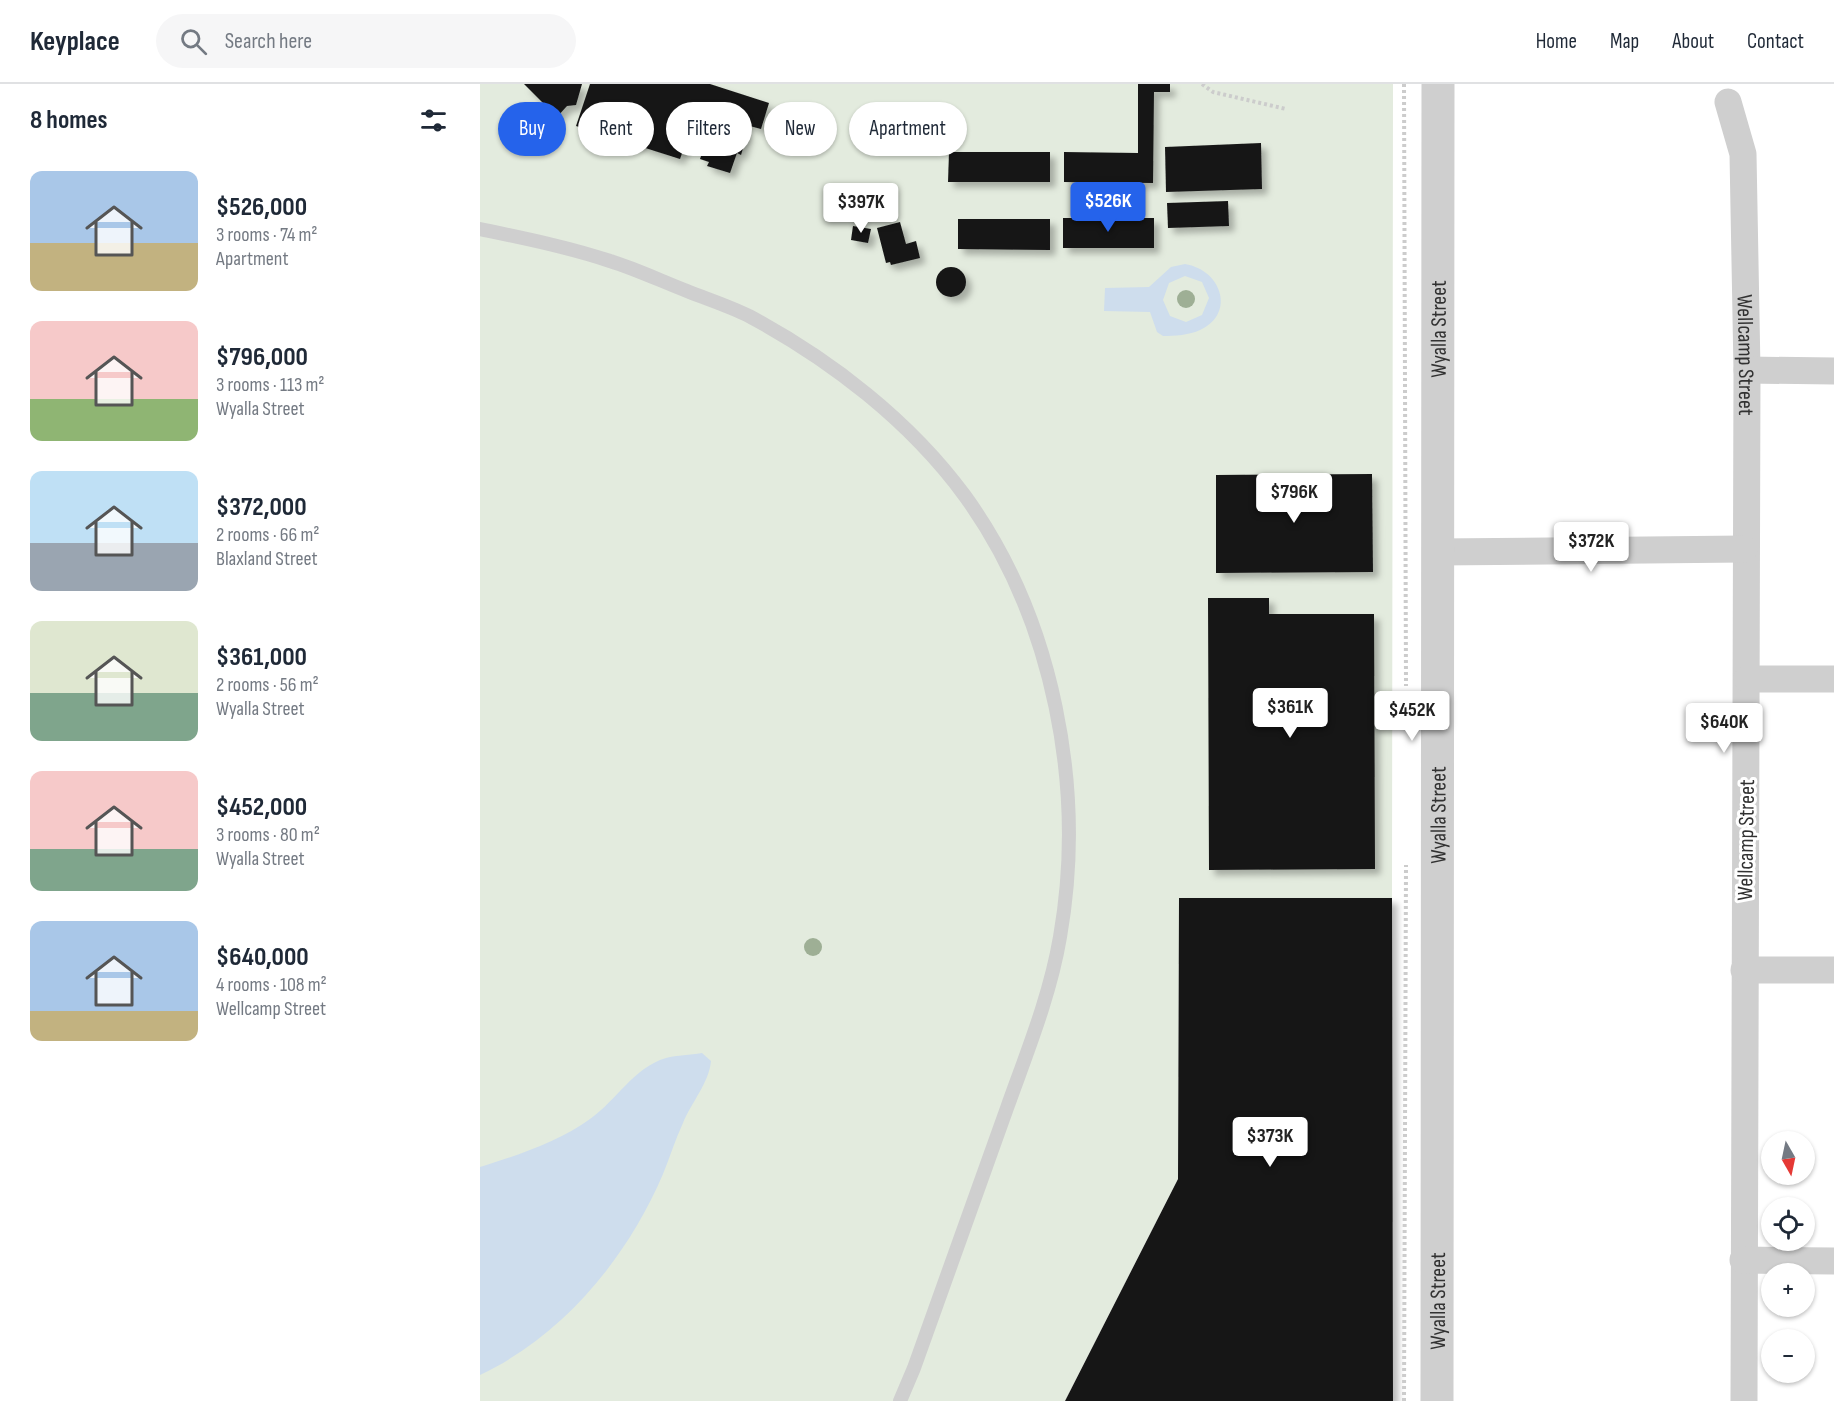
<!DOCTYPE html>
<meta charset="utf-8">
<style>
body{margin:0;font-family:"Sofia Sans Condensed",sans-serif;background:#f6f6f7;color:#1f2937;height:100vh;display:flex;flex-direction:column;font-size:22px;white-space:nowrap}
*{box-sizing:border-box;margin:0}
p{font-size:20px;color:#747a83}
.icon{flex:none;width:33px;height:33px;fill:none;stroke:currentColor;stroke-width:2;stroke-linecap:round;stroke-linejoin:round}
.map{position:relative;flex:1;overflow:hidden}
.side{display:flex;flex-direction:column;background:#fff;width:480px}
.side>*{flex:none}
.top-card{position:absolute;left:18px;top:18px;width:570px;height:54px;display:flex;gap:12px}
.needle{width:39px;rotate:171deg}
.buttons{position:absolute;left:1281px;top:1047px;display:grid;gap:12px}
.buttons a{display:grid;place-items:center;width:54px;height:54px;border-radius:50%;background:#fff;box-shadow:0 2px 4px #0004;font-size:30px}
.price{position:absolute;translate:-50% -51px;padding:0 14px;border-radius:6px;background:#fff;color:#222;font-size:20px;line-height:39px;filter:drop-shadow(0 2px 3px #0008)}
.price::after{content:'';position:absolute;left:50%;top:36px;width:18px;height:14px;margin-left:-9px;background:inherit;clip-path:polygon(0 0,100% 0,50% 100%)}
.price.active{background:#2563eb;color:#fff}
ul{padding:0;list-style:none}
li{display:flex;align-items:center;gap:18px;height:150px;padding:0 30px}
li span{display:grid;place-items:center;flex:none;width:168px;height:120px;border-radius:12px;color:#555}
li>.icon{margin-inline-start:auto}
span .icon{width:72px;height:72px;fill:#fffc;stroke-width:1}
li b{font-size:26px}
h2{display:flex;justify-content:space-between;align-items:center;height:72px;padding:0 30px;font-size:26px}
.pill{padding:0 21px;border-radius:27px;background:#fff;box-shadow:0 2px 4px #0004;font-size:21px;line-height:54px}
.pill.active{background:#2563eb;color:#fff}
header{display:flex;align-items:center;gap:36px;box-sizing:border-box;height:84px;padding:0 30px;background:#fff;border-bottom:2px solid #e0e1e3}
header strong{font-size:28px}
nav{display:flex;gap:33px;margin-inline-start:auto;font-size:21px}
.search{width:420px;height:54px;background:#f6f6f7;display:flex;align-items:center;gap:15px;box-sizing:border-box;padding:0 21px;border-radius:33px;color:#747a83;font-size:22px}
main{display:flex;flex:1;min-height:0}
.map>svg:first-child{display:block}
.green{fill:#e3ebde}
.water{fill:#cedded;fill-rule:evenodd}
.building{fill:#191919;filter:url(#shadow)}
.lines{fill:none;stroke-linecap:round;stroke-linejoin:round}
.path{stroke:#ccc;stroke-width:4;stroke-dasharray:3 3;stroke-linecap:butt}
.service{stroke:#cfcfcf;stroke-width:14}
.minor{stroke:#cfcfcf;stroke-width:27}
.tertiary{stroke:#cfcfcf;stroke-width:33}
.tree{fill:#9eaf95}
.labels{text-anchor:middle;stroke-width:6;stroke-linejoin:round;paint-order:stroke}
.street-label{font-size:22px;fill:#323232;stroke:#fff}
</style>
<header>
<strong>Keyplace</strong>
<div class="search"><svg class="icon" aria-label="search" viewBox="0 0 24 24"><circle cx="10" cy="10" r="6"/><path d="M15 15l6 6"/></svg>Search here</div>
<nav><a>Home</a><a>Map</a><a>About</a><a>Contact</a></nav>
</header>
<main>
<section class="side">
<h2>8 homes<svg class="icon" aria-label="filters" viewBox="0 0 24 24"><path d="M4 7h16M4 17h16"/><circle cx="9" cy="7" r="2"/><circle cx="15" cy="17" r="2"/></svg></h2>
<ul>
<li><span style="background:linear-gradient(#a9c7e8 60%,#c2b280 0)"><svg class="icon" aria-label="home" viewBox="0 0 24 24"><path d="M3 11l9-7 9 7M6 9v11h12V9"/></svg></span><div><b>$526,000</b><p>3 rooms · 74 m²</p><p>Apartment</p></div></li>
<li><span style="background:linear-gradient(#f6c9c9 65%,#8fb573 0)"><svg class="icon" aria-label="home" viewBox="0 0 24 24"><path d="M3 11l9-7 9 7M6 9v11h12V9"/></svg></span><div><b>$796,000</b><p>3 rooms · 113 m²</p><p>Wyalla Street</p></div></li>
<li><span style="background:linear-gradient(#bfe0f5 60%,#9aa5b1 0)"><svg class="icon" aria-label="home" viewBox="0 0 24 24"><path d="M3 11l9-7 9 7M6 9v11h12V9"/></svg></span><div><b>$372,000</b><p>2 rooms · 66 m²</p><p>Blaxland Street</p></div></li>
<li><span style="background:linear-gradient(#dfe7d0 60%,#7fa58c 0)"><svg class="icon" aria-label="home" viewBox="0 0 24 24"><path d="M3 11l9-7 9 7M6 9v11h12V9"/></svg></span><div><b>$361,000</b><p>2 rooms · 56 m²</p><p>Wyalla Street</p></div></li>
<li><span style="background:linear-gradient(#f6c9c9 65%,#7fa58c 0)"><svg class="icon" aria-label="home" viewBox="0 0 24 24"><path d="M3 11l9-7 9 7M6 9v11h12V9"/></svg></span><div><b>$452,000</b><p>3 rooms · 80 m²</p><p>Wyalla Street</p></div></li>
<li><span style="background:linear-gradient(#a9c7e8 75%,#c2b280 0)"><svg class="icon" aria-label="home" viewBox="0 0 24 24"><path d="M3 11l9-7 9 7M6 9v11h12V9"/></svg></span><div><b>$640,000</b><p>4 rooms · 108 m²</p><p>Wellcamp Street</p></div></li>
</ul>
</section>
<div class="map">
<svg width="1354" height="1317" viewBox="0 0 1354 1317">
<defs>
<filter id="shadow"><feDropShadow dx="5.5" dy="5.5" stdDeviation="3" flood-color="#0004"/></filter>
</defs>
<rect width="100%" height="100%" fill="#fff"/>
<path class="green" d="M0,0H913L912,814H699L698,1095L585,1317H0Z"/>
<g class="water">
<path d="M705,180C742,186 756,230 720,246C710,251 694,252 683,252L677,248L670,228L624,227L625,204L669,203L691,183ZM705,192L722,198L729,214L722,231L706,238L690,232L683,216L689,199Z"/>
<path d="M222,969L231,977C229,999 211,1019 203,1039C195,1056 190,1073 183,1090C147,1174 84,1251 0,1291V1083C36,1072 80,1057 110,1035C137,1016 153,984 186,974C197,971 210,971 222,969Z"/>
</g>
<g class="building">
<path d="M44,0H102L96,21L87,22L77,33Z"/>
<path d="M110,0H230L289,19L281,45L266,41L264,47L268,48L261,71L257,69L250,89L227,82L229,78L220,75L227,54L209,49L200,75L96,42Z"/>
<path d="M658,0H690V8H674L673,99L584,98V68L658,69Z"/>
<path d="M781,59L782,105L686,108L685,63Z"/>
<path d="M469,68H570V98H468Z"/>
<path d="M748,117L749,142L688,144L687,119Z"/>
<rect x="583" y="134" width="91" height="30"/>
<path d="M478,135H570V166L478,165Z"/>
<path d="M420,138L426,160L436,157L440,174L411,181L410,178L406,179L397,144Z"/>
<path d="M373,142L391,145L388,159L371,156Z"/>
<circle cx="471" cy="198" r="15"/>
<path d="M892,390L893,488L736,489V391Z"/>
<path d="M728,514H789V530H894L895,785L729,786Z"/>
<path d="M699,814H912L913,1317H585L698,1095Z"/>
</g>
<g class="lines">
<g class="path">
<path d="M722,0L733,8L806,25"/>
<path d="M924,0L926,602"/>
<path d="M924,1317L926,781"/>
</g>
<path class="service" d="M0,145C43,154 88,163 130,177C156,185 181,197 207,207C227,215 249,222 269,232C351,276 430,337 485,412C574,535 606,705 580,853C570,912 547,968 527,1024C496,1110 465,1197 434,1284L420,1317"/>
<g class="minor">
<path id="s1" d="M1248,18L1263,70L1267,286L1264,1317"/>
<path d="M1267,286L1354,287"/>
<path d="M957,468L1264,465"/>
<path d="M1267,595H1354"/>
<path d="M1264,886H1354"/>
<path d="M1263,1176L1354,1177"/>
</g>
<path class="tertiary" id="s2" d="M957,1317L958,0"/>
</g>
<g class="tree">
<circle cx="706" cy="215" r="9"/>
<circle cx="333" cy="863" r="9"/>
</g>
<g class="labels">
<g class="street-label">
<text dy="8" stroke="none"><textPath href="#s2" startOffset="1072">Wyalla Street</textPath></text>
<text dy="8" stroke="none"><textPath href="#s1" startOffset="255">Wellcamp Street</textPath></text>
<text dy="8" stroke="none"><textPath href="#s2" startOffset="586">Wyalla Street</textPath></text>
<text transform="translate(1265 756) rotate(-89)" y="8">Wellcamp Street</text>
<text dy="8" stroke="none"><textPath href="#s2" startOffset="100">Wyalla Street</textPath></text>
</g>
</g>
</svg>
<div class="buttons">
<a><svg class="needle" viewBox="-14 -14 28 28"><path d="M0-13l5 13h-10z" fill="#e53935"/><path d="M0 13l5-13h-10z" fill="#747a83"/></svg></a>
<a><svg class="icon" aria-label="locate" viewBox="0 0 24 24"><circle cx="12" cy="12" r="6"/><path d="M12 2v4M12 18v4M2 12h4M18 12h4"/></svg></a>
<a>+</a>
<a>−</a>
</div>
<b class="price active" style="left:628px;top:149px">$526K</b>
<b class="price" style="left:381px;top:150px">$397K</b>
<b class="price" style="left:814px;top:440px">$796K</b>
<b class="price" style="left:1111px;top:489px">$372K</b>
<b class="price" style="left:810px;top:655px">$361K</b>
<b class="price" style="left:932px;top:658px">$452K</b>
<b class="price" style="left:1244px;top:670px">$640K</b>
<b class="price" style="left:790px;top:1084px">$373K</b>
<div class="top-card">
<a class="pill active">Buy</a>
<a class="pill">Rent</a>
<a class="pill">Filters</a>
<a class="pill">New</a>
<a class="pill">Apartment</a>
</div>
</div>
</main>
